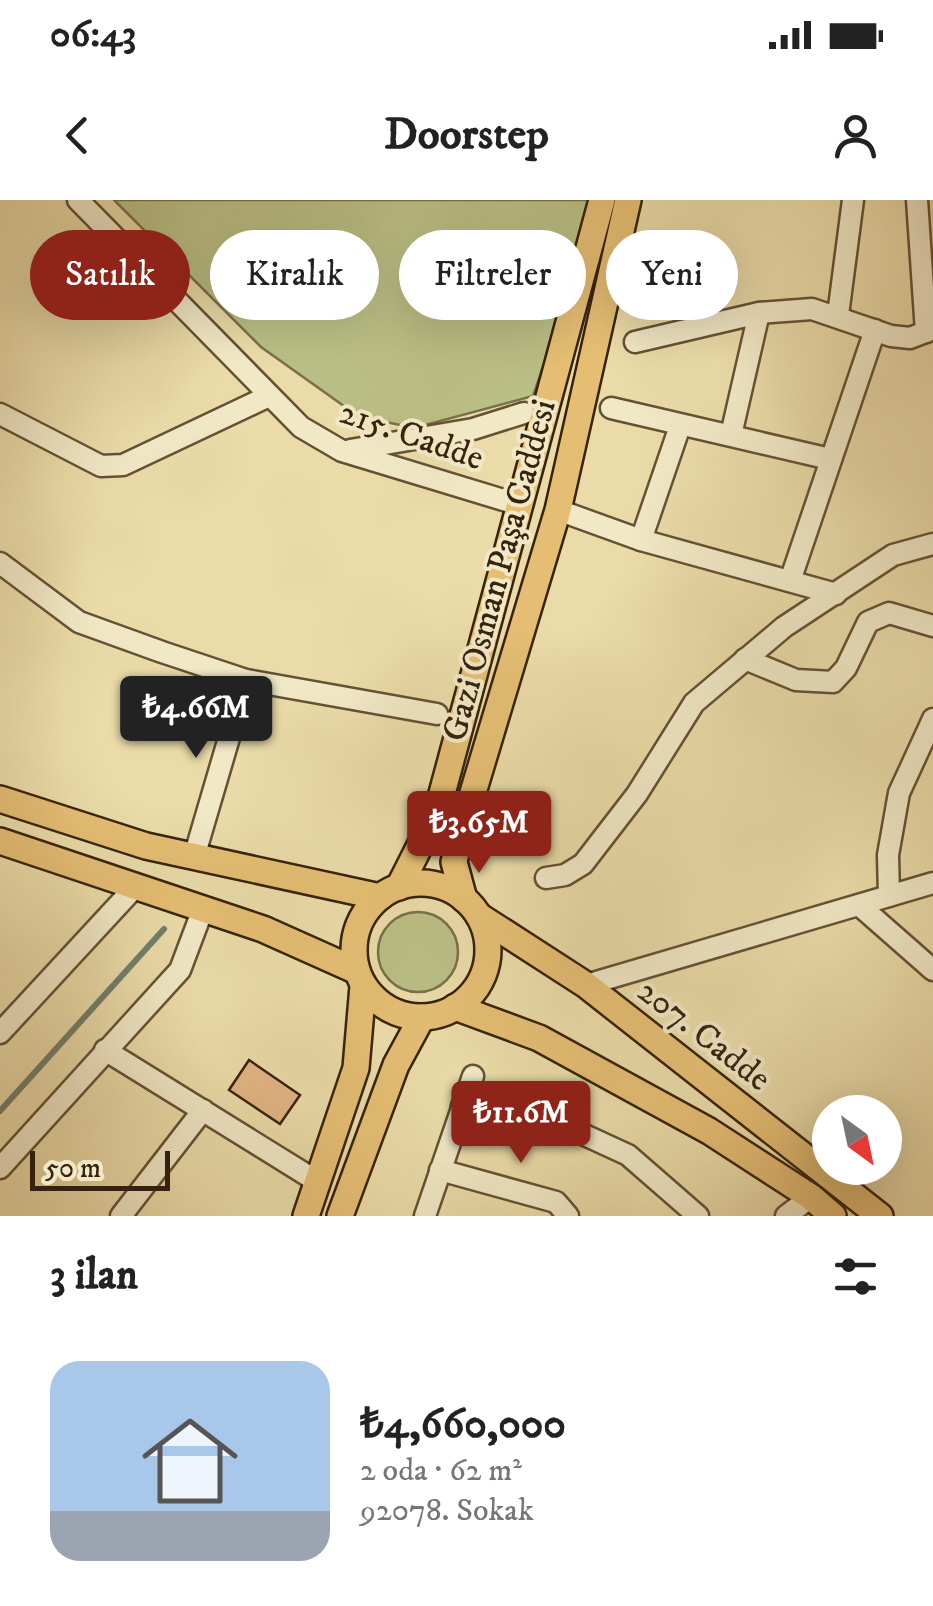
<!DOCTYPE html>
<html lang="tr">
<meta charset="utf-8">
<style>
body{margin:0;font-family:"IM FELL DW Pica",serif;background:#f2f2f2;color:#222;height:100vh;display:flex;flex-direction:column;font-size:38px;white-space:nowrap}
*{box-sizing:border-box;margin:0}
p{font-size:32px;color:#767676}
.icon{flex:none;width:55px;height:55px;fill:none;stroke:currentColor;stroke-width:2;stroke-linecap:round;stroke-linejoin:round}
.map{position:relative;height:1016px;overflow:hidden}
.drawer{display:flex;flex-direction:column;background:#fff;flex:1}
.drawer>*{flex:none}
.banner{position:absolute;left:30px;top:30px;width:875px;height:90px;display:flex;gap:20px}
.needle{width:65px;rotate:147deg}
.buttons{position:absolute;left:812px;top:895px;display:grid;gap:20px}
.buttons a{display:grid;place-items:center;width:90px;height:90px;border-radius:50%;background:#fff;box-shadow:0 10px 40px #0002;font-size:50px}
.scale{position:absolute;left:30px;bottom:25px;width:140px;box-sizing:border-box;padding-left:10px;border:5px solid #37230d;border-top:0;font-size:28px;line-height:35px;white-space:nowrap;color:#37230d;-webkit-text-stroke:8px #f1e8c6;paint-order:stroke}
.price{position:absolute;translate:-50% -85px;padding:0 22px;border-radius:10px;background:#8f2418;color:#fff;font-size:32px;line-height:65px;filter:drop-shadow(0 2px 5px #0008)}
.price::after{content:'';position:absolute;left:50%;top:60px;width:30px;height:22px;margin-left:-15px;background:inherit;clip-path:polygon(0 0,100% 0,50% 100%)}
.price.on{background:#222;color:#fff}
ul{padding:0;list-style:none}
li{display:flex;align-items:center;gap:30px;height:250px;padding:0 50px}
li span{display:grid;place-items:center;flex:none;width:280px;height:200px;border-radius:30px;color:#555}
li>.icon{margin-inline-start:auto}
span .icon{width:120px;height:120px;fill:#fffc;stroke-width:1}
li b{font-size:42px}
h2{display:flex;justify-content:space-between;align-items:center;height:120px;padding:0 50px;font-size:42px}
.tag{padding:0 35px;border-radius:45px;background:#fff;box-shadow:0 10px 40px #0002;font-size:35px;line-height:90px}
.tag.on{background:#8f2418;color:#fff}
.status{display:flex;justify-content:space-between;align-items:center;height:70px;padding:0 50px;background:#fff;direction:ltr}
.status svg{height:28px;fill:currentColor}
header{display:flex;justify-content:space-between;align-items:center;height:130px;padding:0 50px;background:#fff;font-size:45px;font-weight:700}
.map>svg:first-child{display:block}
.green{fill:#babf85;stroke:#787149;stroke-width:2.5}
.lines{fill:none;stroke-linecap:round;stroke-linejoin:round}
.stream{stroke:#717e6b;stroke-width:6}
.building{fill:#e3b584;stroke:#37230d;stroke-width:2.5}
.minor-casing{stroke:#645134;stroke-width:25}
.major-casing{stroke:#37230d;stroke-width:30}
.minor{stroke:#f1e8c6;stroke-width:20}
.major{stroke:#e5be74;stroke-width:25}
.labels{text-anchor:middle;stroke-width:8;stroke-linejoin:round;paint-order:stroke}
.street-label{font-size:35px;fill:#37230d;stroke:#f1e8c6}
</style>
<div class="status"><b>06:43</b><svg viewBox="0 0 49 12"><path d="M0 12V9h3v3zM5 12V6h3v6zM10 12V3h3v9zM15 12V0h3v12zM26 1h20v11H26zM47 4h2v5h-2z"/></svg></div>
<header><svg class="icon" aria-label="back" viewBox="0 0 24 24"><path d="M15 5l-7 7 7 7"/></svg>Doorstep<svg class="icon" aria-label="person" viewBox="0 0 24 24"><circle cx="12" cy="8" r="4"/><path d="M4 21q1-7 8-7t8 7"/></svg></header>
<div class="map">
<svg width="933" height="1016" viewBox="0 0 933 1016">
<rect width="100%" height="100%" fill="#eadba8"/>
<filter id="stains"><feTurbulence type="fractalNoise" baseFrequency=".002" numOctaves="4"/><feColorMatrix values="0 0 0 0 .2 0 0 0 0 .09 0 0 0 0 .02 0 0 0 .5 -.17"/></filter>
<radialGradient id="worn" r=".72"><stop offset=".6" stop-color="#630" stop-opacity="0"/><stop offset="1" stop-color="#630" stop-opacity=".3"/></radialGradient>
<g class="green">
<path d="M114,0H592L557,126L533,196L414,228L358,216L261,147Z"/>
<circle cx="418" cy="752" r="40"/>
</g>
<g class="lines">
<path class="stream" d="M0,911L164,729"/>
</g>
<path class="building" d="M249,860L300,895L280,924L229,890Z"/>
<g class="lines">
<defs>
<g id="minor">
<path d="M78,0L301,227L342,251L520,305"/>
<path d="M917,0L926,132"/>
<path d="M838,115L853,0"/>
<path d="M635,142L759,113L812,109L891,136L910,138L933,129"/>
<path d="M611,208L830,259"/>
<path d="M0,214L101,266L123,265L269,196"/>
<path d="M731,235L759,113"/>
<path d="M350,250L473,229L524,213"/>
<path d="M558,310L641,340L836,394"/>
<path d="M641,340L680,226"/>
<path d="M0,363L79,422L162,452L246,480L437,514"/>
<path d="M790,381L875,130"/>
<path d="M745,459L796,480L833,482L846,468L868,422L889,413L933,426"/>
<path d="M194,657L246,480"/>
<path d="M546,678L565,675L583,664L637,594L694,503L784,427L893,355L933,344"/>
<path d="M889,696L888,655L899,593L933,519"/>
<path d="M859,705L933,770"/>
<path d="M586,785L933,683"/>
<path d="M0,833L135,687"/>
<path d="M105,850L318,982"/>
<path d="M462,906L565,926L628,955L698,1016"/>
<path d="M0,968L180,770L203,709"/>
<path d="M440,970L556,1002L568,1016"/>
<path d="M121,1016L203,910"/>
<path d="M425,1016L473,876"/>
<path d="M786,1016L811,997"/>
</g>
<g id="major">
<path d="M0,599L146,646L380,697"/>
<path d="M0,641L263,729L357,771"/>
<circle cx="421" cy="750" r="67"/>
<path d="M399,687L437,612L602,0"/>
<path d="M464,699L454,662L460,636L558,310L628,0"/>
<path d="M479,716L586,785L880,1016"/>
<path d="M455,807L539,838L709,931L811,997L833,1016"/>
<path d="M306,1016L356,868L363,786"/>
<path d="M340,1016L396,865L422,817"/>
</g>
</defs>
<use href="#minor" class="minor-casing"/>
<use href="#major" class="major-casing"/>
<use href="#minor" class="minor"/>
<use href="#major" class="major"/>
</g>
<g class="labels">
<g class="street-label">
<text transform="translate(412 234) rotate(19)" y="12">215. Cadde</text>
<text transform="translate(498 370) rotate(-75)" y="12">Gazi Osman Paşa Caddesi</text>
<text transform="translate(705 834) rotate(38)" y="12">207. Cadde</text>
</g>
</g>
<rect width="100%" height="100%" filter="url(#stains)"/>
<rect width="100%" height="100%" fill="url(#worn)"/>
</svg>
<div class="buttons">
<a><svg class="needle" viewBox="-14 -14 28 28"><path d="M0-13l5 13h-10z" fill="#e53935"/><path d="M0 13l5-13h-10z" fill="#767676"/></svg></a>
</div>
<div class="scale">50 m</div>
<b class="price on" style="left:196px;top:561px">₺4.66M</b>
<b class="price" style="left:479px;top:676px">₺3.65M</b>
<b class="price" style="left:521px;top:966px">₺11.6M</b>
<div class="banner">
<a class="tag on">Satılık</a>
<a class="tag">Kiralık</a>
<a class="tag">Filtreler</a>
<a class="tag">Yeni</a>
</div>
</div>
<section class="drawer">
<h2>3 ilan<svg class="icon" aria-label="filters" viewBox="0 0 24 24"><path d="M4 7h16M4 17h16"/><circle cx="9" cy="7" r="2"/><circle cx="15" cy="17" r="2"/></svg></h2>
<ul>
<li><span style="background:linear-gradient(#a9c7e8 75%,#9aa5b1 0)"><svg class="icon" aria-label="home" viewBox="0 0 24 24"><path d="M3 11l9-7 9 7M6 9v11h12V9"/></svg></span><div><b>₺4,660,000</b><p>2 oda · 62 m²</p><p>92078. Sokak</p></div></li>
</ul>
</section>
